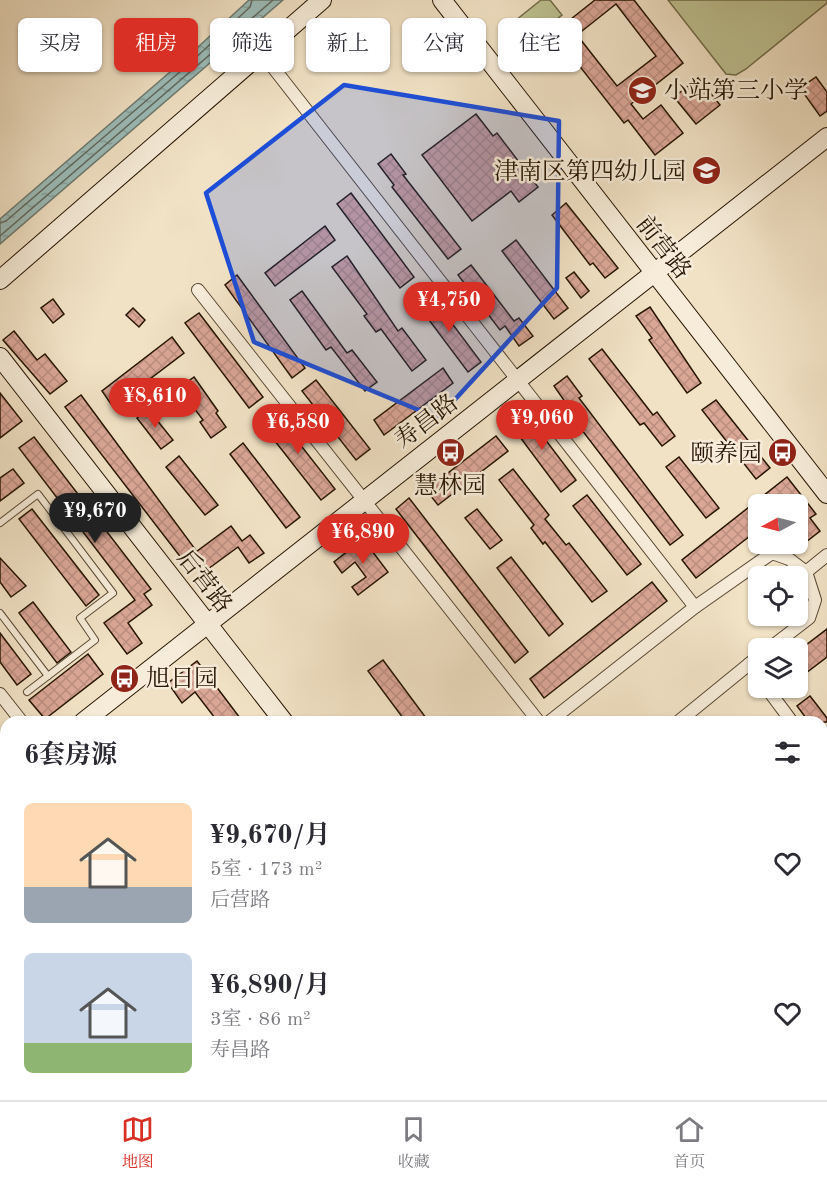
<!DOCTYPE html>
<html lang="zh">
<meta charset="utf-8">
<style>
body{margin:0;font-family:"Old Standard TT","Noto Serif SC",serif;background:#f7f7f7;color:#2b2b33;height:100vh;display:flex;flex-direction:column;font-size:22px;white-space:nowrap}
*{box-sizing:border-box;margin:0}
p{font-size:20px;color:#7c7c81}
.icon{flex:none;width:33px;height:33px;fill:none;stroke:currentColor;stroke-width:2;stroke-linecap:round;stroke-linejoin:round}
.map{position:relative;flex:1;overflow:hidden}
.side{position:absolute;left:0px;top:716px;width:828px;height:386px;display:flex;flex-direction:column;background:#fff;border-radius:18px 18px 0 0;box-shadow:0 2px 4px #0004}
.side>*{flex:none}
.hud{position:absolute;left:18px;top:18px;width:792px;height:54px;display:flex;gap:12px}
.needle{width:39px;rotate:263deg}
.tools{position:absolute;left:748px;top:494px;display:grid;gap:12px}
.tools a{display:grid;place-items:center;width:60px;height:60px;border-radius:9px;background:#fff;box-shadow:0 2px 4px #0004;font-size:30px}
.price{position:absolute;translate:-50% -51px;padding:0 14px;border-radius:21px;background:#d93025;color:#fff;font-size:20px;line-height:39px;filter:drop-shadow(0 2px 3px #0008)}
.price::after{content:'';position:absolute;left:50%;top:36px;width:18px;height:14px;margin-left:-9px;background:inherit;clip-path:polygon(0 0,100% 0,50% 100%)}
.price.current{background:#222;color:#fff}
ul{padding:0;list-style:none}
li{display:flex;align-items:center;gap:18px;height:150px;padding:0 24px}
li span{display:grid;place-items:center;flex:none;width:168px;height:120px;border-radius:9px;color:#555}
li>.icon{margin-inline-start:auto}
span .icon{width:72px;height:72px;fill:#fffc;stroke-width:1}
li b{font-size:26px}
h2{display:flex;justify-content:space-between;align-items:center;height:72px;padding:0 24px;font-size:26px}
.pill{padding:0 21px;border-radius:9px;background:#fff;box-shadow:0 2px 4px #0004;font-size:21px;line-height:54px}
.pill.current{background:#d93025;color:#fff}
.tabs{display:flex;justify-content:space-around;align-items:center;height:84px;border-top:2px solid #e1e1e2;background:#fff;font-size:16px;color:#7c7c81}
.tabs a{display:grid;justify-items:center;gap:3px}
.tabs .current{color:#d93025}
.map>svg:first-child{display:block}
.grass{fill:#bec292;stroke:#726c4a;stroke-width:1.5}
.water{fill:url(#water-ripples);stroke:#6d7a70;stroke-width:1.5}
.lines{fill:none;stroke-linecap:round;stroke-linejoin:round}
.shore{stroke:#61695e;stroke-width:1.5}
.building{fill:url(#building-cross-hatch);stroke:#261502;stroke-width:1.5;fill-rule:evenodd}
.lane-casing{stroke:#594833;stroke-width:8}
.street-casing{stroke:#594833;stroke-width:14}
.secondary-casing{stroke:#261502;stroke-width:20}
.lane{stroke:#f6ecd9;stroke-width:6}
.street{stroke:#f6ecd9;stroke-width:12}
.secondary{stroke:#f6ecd9;stroke-width:18}
.marked{fill:#1d4ed8;fill-opacity:0.2;stroke:#1d4ed8;stroke-width:4.5;stroke-linejoin:round}
.labels{text-anchor:middle;stroke-width:5;stroke-linejoin:round;paint-order:stroke}
.poi-label{font-size:24px;fill:#261502;stroke:#f6ecd9;text-anchor:start}
.street-label{font-size:24px;fill:#261502;stroke:#f6ecd9}
</style>
<div class="map">
<svg width="827" height="1100" viewBox="0 0 827 1100">
<defs>
<pattern id="water-ripples" width="26" height="14" patternUnits="userSpaceOnUse" patternTransform="scale(1.5)"><rect width="26" height="14" fill="#9cbdba"/><path d="M2 4q2-2 4 0t4 0M15 11q2-2 4 0t4 0" fill="none" stroke="#86a29e"/></pattern>
<pattern id="building-cross-hatch" width="8" height="8" patternUnits="userSpaceOnUse" patternTransform="scale(1.5)"><rect width="8" height="8" fill="#daa696"/><path d="M0 0l8 8M0 8l8-8" fill="none" stroke="#bb8e80"/></pattern>
</defs>
<rect width="100%" height="100%" fill="#f1e2c5"/>
<filter id="stains"><feTurbulence type="fractalNoise" baseFrequency=".00333" numOctaves="4"/><feColorMatrix values="0 0 0 0 .2 0 0 0 0 .09 0 0 0 0 .02 0 0 0 .5 -.17"/></filter>
<radialGradient id="worn" r=".72"><stop offset=".6" stop-color="#630" stop-opacity="0"/><stop offset="1" stop-color="#630" stop-opacity=".3"/></radialGradient>
<g class="grass">
<path d="M541,0H550L562,15L526,43L511,24Z"/>
<path d="M668,0H827V3L746,69L736,75L726,74Z"/>
</g>
<path class="water" d="M249,0H283L0,244V219L185,59Z"/>
<g class="lines">
<g class="shore">
<path d="M0,223L6,221L189,64L250,7L252,0"/>
<path d="M0,236L273,0"/>
</g>
</g>
<g class="building">
<path d="M595,0H634L683,63L631,104L643,119L661,105L683,133L655,155L628,120L624,123L560,41L564,38L560,33L574,22L571,19ZM616,4L656,56L617,86L577,35Z"/>
<path d="M816,77L827,92V111L820,116L800,88Z"/>
<path d="M698,78L720,105L696,124L674,97Z"/>
<path d="M476,114L493,136L497,133L538,187L519,202L511,191L472,221L422,155Z"/>
<path d="M391,154L406,174L403,175L461,249L448,259L392,187L394,185L378,164Z"/>
<path d="M351,193L414,277L400,288L337,204Z"/>
<path d="M566,203L618,268L605,278L593,263L590,265L552,215Z"/>
<path d="M325,226L335,240L275,286L265,273Z"/>
<path d="M516,240L568,308L554,319L502,251Z"/>
<path d="M347,256L398,331L402,328L426,360L412,371L381,329L376,332L364,316L367,314L332,267Z"/>
<path d="M471,265L514,321L519,318L533,336L519,346L505,326L500,330L458,275Z"/>
<path d="M574,272L589,291L581,298L566,278Z"/>
<path d="M237,275L305,368L292,378L225,285Z"/>
<path d="M302,291L347,353L352,350L377,382L365,391L331,347L326,350L290,300Z"/>
<path d="M430,294L481,362L468,372L417,304Z"/>
<path d="M53,299L64,314L53,323L41,308Z"/>
<path d="M650,307L701,383L687,393L649,340L652,338L636,316Z"/>
<path d="M133,308L145,320L139,327L126,315Z"/>
<path d="M199,313L263,397L249,408L185,323Z"/>
<path d="M14,331L37,360L45,354L67,381L50,394L3,340Z"/>
<path d="M172,337L184,353L113,407L102,391Z"/>
<path d="M602,349L653,415L657,412L675,436L662,446L644,423L640,425L589,359Z"/>
<path d="M443,368L453,383L384,435L374,420Z"/>
<path d="M567,376L582,396L579,398L683,535L670,545L565,408L568,406L554,386Z"/>
<path d="M194,377L218,411L216,413L226,427L211,438L200,422L203,420L179,388Z"/>
<path d="M316,380L370,449L356,460L302,391Z"/>
<path d="M0,393L22,421L0,438Z"/>
<path d="M81,395L195,549L182,559L65,407Z"/>
<path d="M716,400L770,468L756,479L702,410Z"/>
<path d="M148,409L173,440L161,449L137,418Z"/>
<path d="M523,410L576,480L561,492L508,421Z"/>
<path d="M274,411L335,489L321,500L260,422Z"/>
<path d="M496,436L508,451L438,505L426,490Z"/>
<path d="M34,437L151,589L144,594L152,605L128,623L142,643L127,654L104,623L135,600L19,448Z"/>
<path d="M243,443L300,517L286,528L230,454Z"/>
<path d="M179,456L218,505L205,515L166,467Z"/>
<path d="M679,457L719,508L706,518L666,467Z"/>
<path d="M13,469L24,483L0,501V478Z"/>
<path d="M513,469L549,515L545,519L566,545L569,543L607,591L592,602L545,542L543,544L531,528L534,525L499,480Z"/>
<path d="M787,477L816,514L810,518L820,531L806,542L798,531V504H759V529L696,578L682,560Z"/>
<path d="M587,495L641,564L627,575L573,506Z"/>
<path d="M409,498L528,652L515,663L396,509Z"/>
<path d="M32,509L99,595L86,606L19,519Z"/>
<path d="M477,509L502,540L490,549L465,518Z"/>
<path d="M231,526L242,541L250,535L264,553L249,563L238,547L208,569L196,552Z"/>
<path d="M363,539L388,572L358,595L352,587L366,577L355,562L342,573L334,562Z"/>
<path d="M511,557L563,624L549,636L497,568Z"/>
<path d="M0,558L26,586L11,597L0,582Z"/>
<path d="M652,582L667,601L544,698L530,679Z"/>
<path d="M33,602L71,652L57,663L19,613Z"/>
<path d="M827,629V657L798,679V651Z"/>
<path d="M0,633L31,674L17,685L0,662Z"/>
<path d="M88,654L103,674L45,719L29,700Z"/>
<path d="M383,660L429,722H406L368,671Z"/>
<path d="M197,661L243,722H218L195,692L182,703L168,683Z"/>
<path d="M810,696L827,718V722H809L797,706Z"/>
</g>
<g class="lines">
<defs>
<g id="lane">
<path d="M0,523L38,494L113,593L80,618L95,640L27,692"/>
<path d="M0,613L48,676"/>
<path d="M0,885L6,892"/>
<path d="M0,936L6,929"/>
</g>
<g id="street">
<path d="M261,52L695,607"/>
<path d="M198,290L539,722"/>
<path d="M806,572L827,555"/>
<path d="M749,664L759,678"/>
<path d="M766,687L792,722"/>
<path d="M0,694L22,722"/>
<path d="M549,722L695,607L772,553L789,559L806,572L815,600L809,618L770,648"/>
<path d="M678,722L759,656"/>
<path d="M822,761L827,767"/>
<path d="M822,1080L827,1086"/>
</g>
<g id="secondary">
<path d="M442,0L827,494"/>
<path d="M0,280L322,0"/>
<path d="M0,357L284,722"/>
<path d="M83,722L827,137"/>
<path d="M0,795L6,790"/>
<path d="M822,977L827,973"/>
<path d="M571,1095L575,1100"/>
<path d="M665,1100L672,1095"/>
</g>
</defs>
<use href="#lane" class="lane-casing"/>
<use href="#street" class="street-casing"/>
<use href="#secondary" class="secondary-casing"/>
<use href="#lane" class="lane"/>
<use href="#street" class="street"/>
<use href="#secondary" class="secondary"/>
</g>
<path class="marked" d="M344,85L559,121L557,288L438,418L254,342L206,193Z"/>
<defs>
<symbol id="school-disc" viewBox="-11 -11 22 22"><circle r="9.5" fill="#8f2418" stroke="#f6ecd9"/><path d="M0-5L7-2L0 1L-7-2ZM-4 1L0 2.5L4 1V4Q0 6-4 4Z" fill="#fff"/></symbol>
<symbol id="bus-disc" viewBox="-11 -11 22 22"><circle r="9.5" fill="#8f2418" stroke="#f6ecd9"/><path d="M-5-6H5V4H4V6H2V4H-2V6H-4V4H-5ZM-3.5-4V0h7V-4ZM-3.5 1.2v1.5H-2V1.2ZM2 1.2v1.5H3.5V1.2Z" fill="#fff"/></symbol>
</defs>
<g fill-rule="evenodd">
<use href="#school-disc" x="626" y="74" width="33" height="33"/>
<use href="#school-disc" x="690" y="154" width="33" height="33"/>
<use href="#bus-disc" x="434" y="436" width="33" height="33"/>
<use href="#bus-disc" x="766" y="436" width="33" height="33"/>
<use href="#bus-disc" x="108" y="662" width="33" height="33"/>
</g>
<g class="labels">
<g class="poi-label">
<text x="664" y="98">小站第三小学</text>
<text x="686" y="179" text-anchor="end">津南区第四幼儿园</text>
<text x="762" y="461" text-anchor="end">颐养园</text>
<text x="450" y="493" text-anchor="middle">慧林园</text>
<text x="146" y="686">旭日园</text>
</g>
<g class="street-label">
<text transform="translate(664 247) rotate(52)" y="8">前营路</text>
<text transform="translate(426 421) rotate(-38)" y="8">寿昌路</text>
<text transform="translate(205 581) rotate(52)" y="8">后营路</text>
</g>
</g>
<rect width="100%" height="100%" filter="url(#stains)"/>
<rect width="100%" height="100%" fill="url(#worn)"/>
</svg>
<div class="tools">
<a><svg class="needle" viewBox="-14 -14 28 28"><path d="M0-13l5 13h-10z" fill="#e53935"/><path d="M0 13l5-13h-10z" fill="#7c7c81"/></svg></a>
<a><svg class="icon" aria-label="locate" viewBox="0 0 24 24"><circle cx="12" cy="12" r="6"/><path d="M12 2v4M12 18v4M2 12h4M18 12h4"/></svg></a>
<a><svg class="icon" aria-label="layers" viewBox="0 0 24 24"><path d="M12 4l9 5-9 5-9-5zM3 14l9 5 9-5"/></svg></a>
</div>
<b class="price" style="left:449px;top:333px">¥4,750</b>
<b class="price" style="left:155px;top:429px">¥8,610</b>
<b class="price" style="left:542px;top:451px">¥9,060</b>
<b class="price" style="left:298px;top:455px">¥6,580</b>
<b class="price current" style="left:95px;top:544px">¥9,670</b>
<b class="price" style="left:363px;top:565px">¥6,890</b>
<div class="hud">
<a class="pill">买房</a>
<a class="pill current">租房</a>
<a class="pill">筛选</a>
<a class="pill">新上</a>
<a class="pill">公寓</a>
<a class="pill">住宅</a>
</div>
<section class="side">
<h2>6套房源<svg class="icon" aria-label="filters" viewBox="0 0 24 24"><path d="M4 7h16M4 17h16"/><circle cx="9" cy="7" r="2"/><circle cx="15" cy="17" r="2"/></svg></h2>
<ul>
<li><span style="background:linear-gradient(#ffd9b3 70%,#9aa5b1 0)"><svg class="icon" aria-label="home" viewBox="0 0 24 24"><path d="M3 11l9-7 9 7M6 9v11h12V9"/></svg></span><div><b>¥9,670/月</b><p>5室 · 173 m²</p><p>后营路</p></div><svg class="icon" aria-label="heart" viewBox="0 0 24 24"><path d="M12 20l-8-8c-3-5 5-10 8-4 3-6 11-1 8 4z"/></svg></li>
<li><span style="background:linear-gradient(#c9d6e8 75%,#8fb573 0)"><svg class="icon" aria-label="home" viewBox="0 0 24 24"><path d="M3 11l9-7 9 7M6 9v11h12V9"/></svg></span><div><b>¥6,890/月</b><p>3室 · 86 m²</p><p>寿昌路</p></div><svg class="icon" aria-label="heart" viewBox="0 0 24 24"><path d="M12 20l-8-8c-3-5 5-10 8-4 3-6 11-1 8 4z"/></svg></li>
</ul>
</section>
</div>
<nav class="tabs">
<a class="current"><svg class="icon" aria-label="map" viewBox="0 0 24 24"><path d="M3 6l6-2 6 2 6-2v14l-6 2-6-2-6 2zM9 4v14M15 6v14"/></svg>地图</a>
<a><svg class="icon" aria-label="saved" viewBox="0 0 24 24"><path d="M7 4h10v16l-5-4-5 4z"/></svg>收藏</a>
<a><svg class="icon" aria-label="home" viewBox="0 0 24 24"><path d="M3 11l9-7 9 7M6 9v11h12V9"/></svg>首页</a>
</nav>
